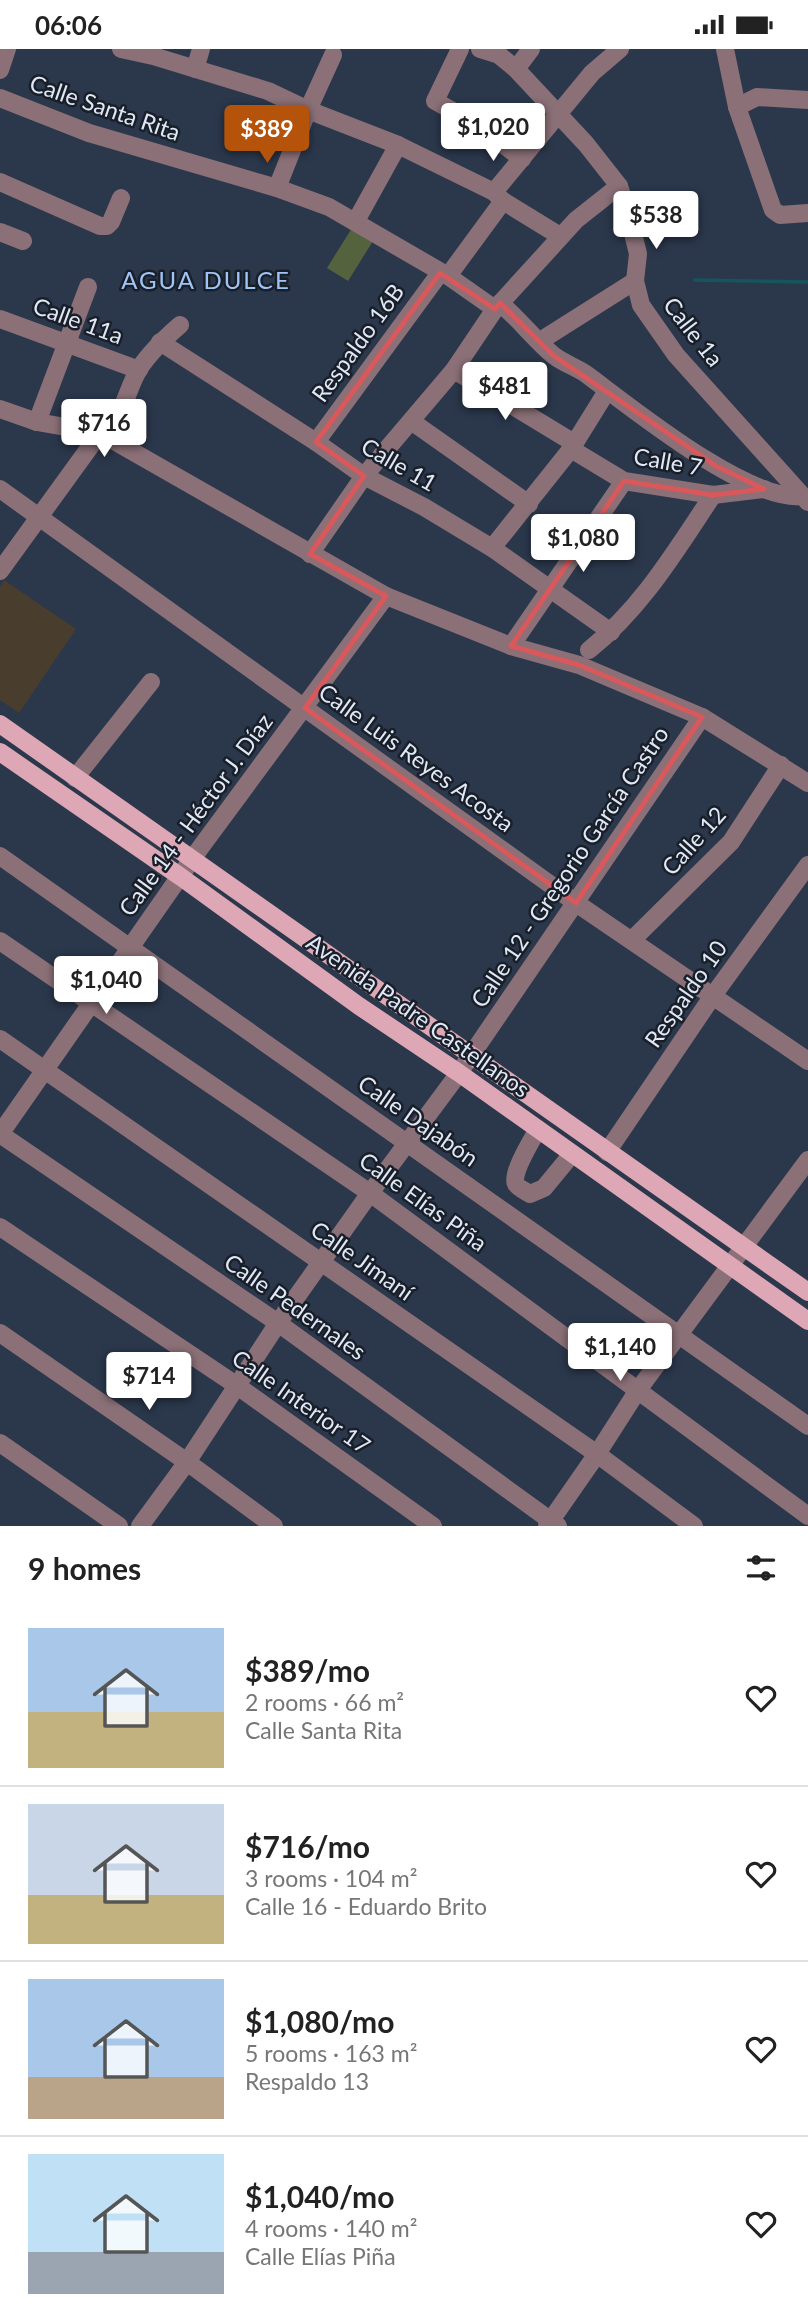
<!DOCTYPE html>
<meta charset="utf-8">
<style>
body{margin:0;font-family:Lato,sans-serif;background:#f2f2f2;color:#222;height:100vh;display:flex;flex-direction:column;font-size:26px;white-space:nowrap}
*{box-sizing:border-box;margin:0}
p{font-size:23px;color:#767676}
.icon{flex:none;width:38px;height:38px;fill:none;stroke:currentColor;stroke-width:2;stroke-linecap:round;stroke-linejoin:round}
.map{position:relative;height:1477px;overflow:hidden}
.side{display:flex;flex-direction:column;background:#fff;flex:1}
.side>*{flex:none}
.price{position:absolute;translate:-50% -60px;padding:0 16px;border-radius:7px;background:#fff;color:#222;font-size:23px;line-height:46px;filter:drop-shadow(0 2px 4px #0008)}
.price::after{content:'';position:absolute;left:50%;top:42px;width:21px;height:16px;margin-left:-10px;background:inherit;clip-path:polygon(0 0,100% 0,50% 100%)}
.price.current{background:#b45309;color:#fff}
ul{padding:0;list-style:none}
li{display:flex;align-items:center;gap:21px;height:175px;padding:0 28px}
li+li{border-top:2px solid #e0e0e0}
li span{display:grid;place-items:center;flex:none;width:196px;height:140px;border-radius:0px;color:#555}
li>.icon{margin-inline-start:auto}
span .icon{width:84px;height:84px;fill:#fffc;stroke-width:1}
li b{font-size:30px}
h2{display:flex;justify-content:space-between;align-items:center;height:84px;padding:0 28px;font-size:30px}
.status{display:flex;justify-content:space-between;align-items:center;height:49px;padding:0 35px;background:#fff;direction:ltr}
.status svg{height:19px;fill:currentColor}
.map>svg:first-child{display:block}
.commercial{fill:#493d2e}
.green{fill:#54633e}
.lines{fill:none;stroke-linecap:round;stroke-linejoin:round}
.stream{stroke:#16555d;stroke-width:3.5}
.minor{stroke:#8b7077;stroke-width:18}
.major{stroke:#dda7b5;stroke-width:18}
.marked{fill:none;stroke:#d8585c;stroke-width:5;stroke-linejoin:round}
.labels{text-anchor:middle;stroke-width:5;stroke-linejoin:round;paint-order:stroke}
.street-label{font-size:23px;fill:#e0e8f6;stroke:#191f29}
.neighbourhood-label{font-size:24px;letter-spacing:2px;fill:#a1c4f6;stroke:#191f29}
</style>
<div class="status"><b>06:06</b><svg viewBox="0 0 49 12"><path d="M0 12V9h3v3zM5 12V6h3v6zM10 12V3h3v9zM15 12V0h3v12zM26 1h20v11H26zM47 4h2v5h-2z"/></svg></div>
<div class="map">
<svg width="808" height="1477" viewBox="0 0 808 1477">
<rect width="100%" height="100%" fill="#2b384c"/>
<path class="commercial" d="M4,531L76,580L19,664L0,651V538Z"/>
<path class="green" d="M352,179L373,192L348,232L327,219Z"/>
<g class="lines">
<path class="stream" d="M695,231L808,233"/>
<g class="minor">
<path d="M121,0L153,7L268,42L308,61L398,96L494,143L503,152L560,187"/>
<path d="M460,0L435,52L478,76L522,110"/>
<path d="M480,0L499,6L516,20L586,95L619,137L629,168L638,205L635,232L641,256L676,306L808,453"/>
<path d="M725,0L737,58L773,161L780,166L808,164"/>
<path d="M195,20L201,0"/>
<path d="M516,20L531,0"/>
<path d="M0,21L7,0"/>
<path d="M0,49L89,84L277,139L329,158L448,227L495,260"/>
<path d="M737,58L757,48L808,51"/>
<path d="M0,133L100,177H107L111,173L121,149"/>
<path d="M277,139L308,61L333,6"/>
<path d="M494,143L592,24L620,0"/>
<path d="M356,172L398,96"/>
<path d="M0,183L23,192"/>
<path d="M448,227L503,152"/>
<path d="M500,254C519,270 535,291 553,306C563,314 576,318 586,325C632,359 746,452 801,447"/>
<path d="M0,270L139,321"/>
<path d="M540,292L635,232"/>
<path d="M160,293L316,393L364,427L424,458L492,499L611,583"/>
<path d="M454,321L574,394"/>
<path d="M0,360L37,373L100,384L386,547L511,597L579,616L702,668L808,734"/>
<path d="M411,372L529,455"/>
<path d="M37,373L88,238"/>
<path d="M316,393L440,224"/>
<path d="M571,400L624,432L713,446L764,440"/>
<path d="M0,440L576,854L808,1012"/>
<path d="M492,499L571,400L607,342"/>
<path d="M310,505L364,427L454,321L495,260L576,171L619,137"/>
<path d="M0,522L100,384C124,371 126,341 139,320C150,303 165,289 180,276"/>
<path d="M511,597L624,432"/>
<path d="M589,601C642,559 676,501 713,446"/>
<path d="M75,729L151,633"/>
<path d="M0,807L808,1377"/>
<path d="M632,891L731,793L781,716"/>
<path d="M0,892L370,1144L808,1467"/>
<path d="M0,990L597,1405L694,1477"/>
<path d="M538,1080C533,1089 510,1126 516,1135C518,1139 527,1143 530,1145L544,1139L572,1105"/>
<path d="M0,1085L278,1274L558,1477"/>
<path d="M0,1085L192,810L386,547"/>
<path d="M607,1103L712,948L808,816"/>
<path d="M0,1178L236,1336L433,1477"/>
<path d="M0,1284L187,1413L274,1477"/>
<path d="M0,1394L119,1477"/>
<path d="M140,1477L187,1413L278,1274L370,1144L459,1024L702,668"/>
<path d="M547,1477L597,1405L638,1341L808,1111"/>
</g>
<g class="major">
<path d="M0,675L808,1243"/>
<path d="M0,703L181,828L359,957L459,1024L808,1272"/>
</g>
</g>
<path class="marked" d="M440,224L495,260L500,254L554,307L716,417L764,440L713,446L624,432L511,597L579,616L702,668L576,854L305,659L386,547L310,505L364,427L316,393Z"/>
<g class="labels">
<g class="street-label">
<text transform="translate(105 59) rotate(19)" y="8">Calle Santa Rita</text>
<text transform="translate(78 272) rotate(20)" y="8">Calle 11a</text>
<text transform="translate(693 283) rotate(52)" y="8">Calle 1a</text>
<text transform="translate(358 294) rotate(-54)" y="8">Respaldo 16B</text>
<text transform="translate(668 413) rotate(10)" y="8">Calle 7</text>
<text transform="translate(399 416) rotate(30)" y="8">Calle 11</text>
<text transform="translate(416 709) rotate(36)" y="8">Calle Luis Reyes Acosta</text>
<text transform="translate(196 766) rotate(-54)" y="8">Calle 14 - Héctor J. Díaz</text>
<text transform="translate(694 792) rotate(-48)" y="8">Calle 12</text>
<text transform="translate(570 818) rotate(-56)" y="8">Calle 12 - Gregorio García Castro</text>
<text transform="translate(686 945) rotate(-55)" y="8">Respaldo 10</text>
<text transform="translate(418 967) rotate(35)" y="8">Avenida Padre Castellanos</text>
<text transform="translate(418 1072) rotate(35)" y="8">Calle Dajabón</text>
<text transform="translate(423 1153) rotate(36)" y="8">Calle Elías Piña</text>
<text transform="translate(362 1212) rotate(35)" y="8">Calle Jimaní</text>
<text transform="translate(295 1258) rotate(35)" y="8">Calle Pedernales</text>
<text transform="translate(301 1353) rotate(35)" y="8">Calle Interior 17</text>
</g>
<g class="neighbourhood-label">
<text x="206" y="240">AGUA DULCE</text>
</g>
</g>
</svg>
<b class="price" style="left:493px;top:114px">$1,020</b>
<b class="price current" style="left:267px;top:116px">$389</b>
<b class="price" style="left:656px;top:202px">$538</b>
<b class="price" style="left:505px;top:373px">$481</b>
<b class="price" style="left:104px;top:410px">$716</b>
<b class="price" style="left:583px;top:525px">$1,080</b>
<b class="price" style="left:106px;top:967px">$1,040</b>
<b class="price" style="left:620px;top:1334px">$1,140</b>
<b class="price" style="left:149px;top:1363px">$714</b>
</div>
<section class="side">
<h2>9 homes<svg class="icon" aria-label="filters" viewBox="0 0 24 24"><path d="M4 7h16M4 17h16"/><circle cx="9" cy="7" r="2"/><circle cx="15" cy="17" r="2"/></svg></h2>
<ul>
<li><span style="background:linear-gradient(#a9c7e8 60%,#c2b280 0)"><svg class="icon" aria-label="home" viewBox="0 0 24 24"><path d="M3 11l9-7 9 7M6 9v11h12V9"/></svg></span><div><b>$389/mo</b><p>2 rooms · 66 m²</p><p>Calle Santa Rita</p></div><svg class="icon" aria-label="heart" viewBox="0 0 24 24"><path d="M12 20l-8-8c-3-5 5-10 8-4 3-6 11-1 8 4z"/></svg></li>
<li><span style="background:linear-gradient(#c9d6e8 65%,#c2b280 0)"><svg class="icon" aria-label="home" viewBox="0 0 24 24"><path d="M3 11l9-7 9 7M6 9v11h12V9"/></svg></span><div><b>$716/mo</b><p>3 rooms · 104 m²</p><p>Calle 16 - Eduardo Brito</p></div><svg class="icon" aria-label="heart" viewBox="0 0 24 24"><path d="M12 20l-8-8c-3-5 5-10 8-4 3-6 11-1 8 4z"/></svg></li>
<li><span style="background:linear-gradient(#a9c7e8 70%,#b9a48a 0)"><svg class="icon" aria-label="home" viewBox="0 0 24 24"><path d="M3 11l9-7 9 7M6 9v11h12V9"/></svg></span><div><b>$1,080/mo</b><p>5 rooms · 163 m²</p><p>Respaldo 13</p></div><svg class="icon" aria-label="heart" viewBox="0 0 24 24"><path d="M12 20l-8-8c-3-5 5-10 8-4 3-6 11-1 8 4z"/></svg></li>
<li><span style="background:linear-gradient(#bfe0f5 70%,#9aa5b1 0)"><svg class="icon" aria-label="home" viewBox="0 0 24 24"><path d="M3 11l9-7 9 7M6 9v11h12V9"/></svg></span><div><b>$1,040/mo</b><p>4 rooms · 140 m²</p><p>Calle Elías Piña</p></div><svg class="icon" aria-label="heart" viewBox="0 0 24 24"><path d="M12 20l-8-8c-3-5 5-10 8-4 3-6 11-1 8 4z"/></svg></li>
</ul>
</section>
